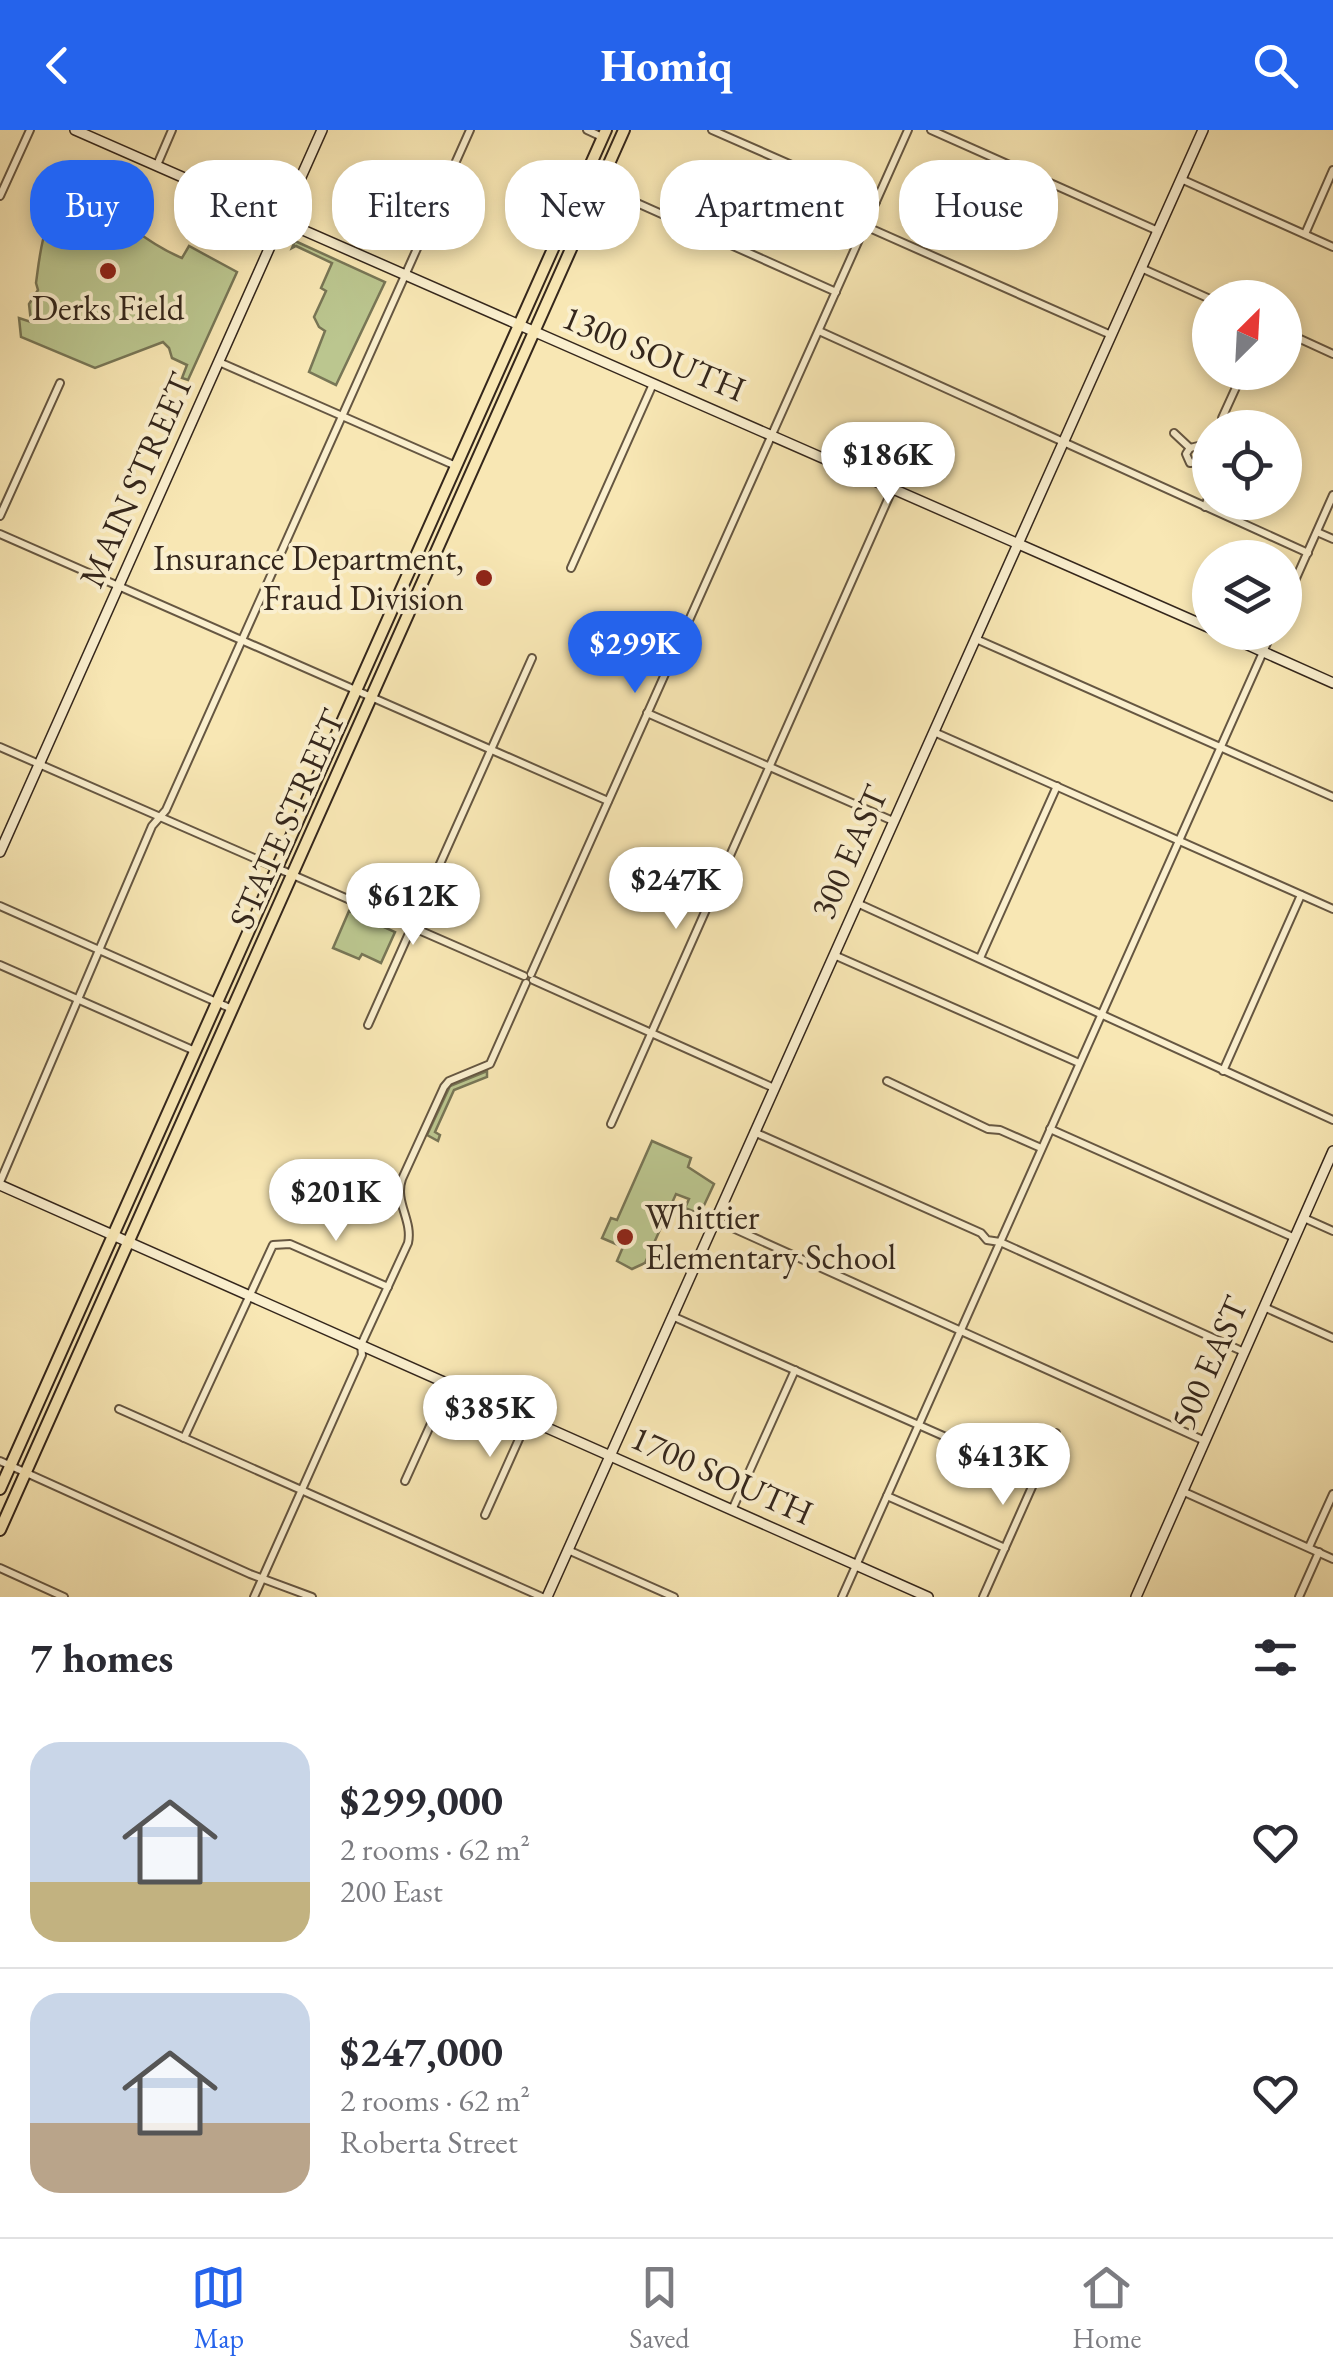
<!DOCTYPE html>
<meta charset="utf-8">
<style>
body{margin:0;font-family:"EB Garamond",serif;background:#f7f7f7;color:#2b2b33;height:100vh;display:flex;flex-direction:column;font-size:38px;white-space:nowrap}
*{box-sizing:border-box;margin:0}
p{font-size:32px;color:#7c7c81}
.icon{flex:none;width:55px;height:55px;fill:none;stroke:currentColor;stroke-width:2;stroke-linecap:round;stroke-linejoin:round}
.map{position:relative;height:1467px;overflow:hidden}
.sheet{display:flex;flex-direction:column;background:#fff;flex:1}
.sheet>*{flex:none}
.guide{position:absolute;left:30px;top:30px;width:1275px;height:90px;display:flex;gap:20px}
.needle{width:65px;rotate:24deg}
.tools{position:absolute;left:1192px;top:150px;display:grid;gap:20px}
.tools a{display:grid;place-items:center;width:110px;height:110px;border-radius:50%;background:#fff;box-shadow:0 5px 15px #0003;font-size:50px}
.price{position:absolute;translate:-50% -85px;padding:0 22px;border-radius:35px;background:#fff;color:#222;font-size:32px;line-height:65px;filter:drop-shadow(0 2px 5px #0008)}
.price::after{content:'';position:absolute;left:50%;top:60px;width:30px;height:22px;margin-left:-15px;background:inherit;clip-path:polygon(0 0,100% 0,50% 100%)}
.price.selected{background:#2563eb;color:#fff}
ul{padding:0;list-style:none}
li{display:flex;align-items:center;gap:30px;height:250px;padding:0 30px}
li+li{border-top:2px solid #e1e1e2}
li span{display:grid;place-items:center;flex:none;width:280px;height:200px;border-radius:30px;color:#555}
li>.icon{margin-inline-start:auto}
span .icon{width:120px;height:120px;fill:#fffc;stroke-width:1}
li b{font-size:42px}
h2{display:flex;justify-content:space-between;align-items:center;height:120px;padding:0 30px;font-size:42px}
.pill{padding:0 35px;border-radius:40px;background:#fff;box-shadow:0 5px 15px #0003;font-size:35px;line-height:90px}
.pill.selected{background:#2563eb;color:#fff}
header{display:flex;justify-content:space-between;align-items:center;height:130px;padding:0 30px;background:#2563eb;color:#fff;font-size:45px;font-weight:700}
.menu{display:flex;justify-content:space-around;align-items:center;height:140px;border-top:2px solid #e1e1e2;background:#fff;font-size:28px;color:#7c7c81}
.menu a{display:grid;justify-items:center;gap:5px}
.menu .selected{color:#2563eb}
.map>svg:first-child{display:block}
.green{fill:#bbc68f;stroke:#787656;stroke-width:2.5}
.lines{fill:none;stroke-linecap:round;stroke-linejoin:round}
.street-casing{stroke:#665742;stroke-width:10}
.secondary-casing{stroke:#35271c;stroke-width:12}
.primary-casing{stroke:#35271c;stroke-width:14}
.street{stroke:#faefce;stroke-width:6}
.secondary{stroke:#faefce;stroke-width:9}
.primary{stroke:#f8e7b4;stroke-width:10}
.poi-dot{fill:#8f2418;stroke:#faefce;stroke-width:4}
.labels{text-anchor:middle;stroke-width:8;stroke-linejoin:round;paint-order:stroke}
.poi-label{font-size:35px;fill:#35271c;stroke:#faefce}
.street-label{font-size:35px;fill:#35271c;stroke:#faefce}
</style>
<header><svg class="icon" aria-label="back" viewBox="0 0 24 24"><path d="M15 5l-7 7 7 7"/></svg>Homiq<svg class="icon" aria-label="search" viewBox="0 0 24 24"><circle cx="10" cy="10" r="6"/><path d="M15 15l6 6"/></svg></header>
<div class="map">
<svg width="1333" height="1467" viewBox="0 0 1333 1467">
<rect width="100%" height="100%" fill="#f8e7b4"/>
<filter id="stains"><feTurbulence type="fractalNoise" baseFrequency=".002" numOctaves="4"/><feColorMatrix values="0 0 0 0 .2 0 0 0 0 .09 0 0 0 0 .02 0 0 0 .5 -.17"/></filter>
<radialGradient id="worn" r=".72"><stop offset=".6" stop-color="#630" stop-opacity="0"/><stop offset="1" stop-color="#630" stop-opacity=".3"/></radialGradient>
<g class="green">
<path d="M76,66C115,80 143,112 182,128L189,116L237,142L188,250L182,248L187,235L172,228L169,218L163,212L95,238L21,207L19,188L31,192L29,174L38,160L36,153C40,126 43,71 76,66Z"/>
<path d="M295,111L385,152L336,255L309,242L325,201L319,197L314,187L326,161L321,158L332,133L296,116L292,118Z"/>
<path d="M349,781L395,802L381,833L362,824L359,829L333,818Z"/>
<path d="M487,941V947L454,960L435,1002L440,1005L438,1011L427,1005L450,956Z"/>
<path d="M652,1011L691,1028L688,1037L714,1054L700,1084L685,1078L689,1069L676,1064L645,1133L632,1139L617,1131L623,1117L602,1108L611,1088L617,1090Z"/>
</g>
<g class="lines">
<defs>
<g id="street">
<path d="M587,0L602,7"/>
<path d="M712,0L876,72"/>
<path d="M931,0L1158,101"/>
<path d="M157,35L172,0"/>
<path d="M1181,49L1333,117"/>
<path d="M599,56L836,162"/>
<path d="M0,66L30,0"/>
<path d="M865,96L1111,205"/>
<path d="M1305,104L1333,40"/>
<path d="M1141,138L1210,169"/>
<path d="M819,201L1308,423"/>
<path d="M1285,202L1333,224"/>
<path d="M219,232L456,336"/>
<path d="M1222,288L1243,242"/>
<path d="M1174,303L1190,318L1186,324L1190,333L1202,332"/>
<path d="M1190,318L1198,316L1205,324L1202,332L1210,346"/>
<path d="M1205,377L1210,362"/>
<path d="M0,386L60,253"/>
<path d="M1317,402L1333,409"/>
<path d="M0,404L608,671"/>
<path d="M571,438L653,254"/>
<path d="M1285,473L1333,365"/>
<path d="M976,509L1333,667"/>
<path d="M647,583L893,691"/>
<path d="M934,602L1333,779"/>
<path d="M0,617L524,846"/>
<path d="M857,773L1333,990"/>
<path d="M0,776L232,879"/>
<path d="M834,825L1079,933"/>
<path d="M980,828L1057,656"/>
<path d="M0,835L195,921"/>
<path d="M531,844L908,0"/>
<path d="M533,850L774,958"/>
<path d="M368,895L532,528"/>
<path d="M1223,941L1301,765"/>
<path d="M887,951L988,999L1000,1000L1041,1018"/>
<path d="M611,994L893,358"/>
<path d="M1050,999L1295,1108"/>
<path d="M754,1002L981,1103L987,1110L1000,1112L1244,1222"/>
<path d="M0,1052L152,696L166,680L470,0"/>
<path d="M1304,1088L1333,1101"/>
<path d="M715,1090L1205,1311"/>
<path d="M1264,1177L1333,1208"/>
<path d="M672,1186L1036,1347"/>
<path d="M119,1279L542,1467"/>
<path d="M184,1308L273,1115L290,1114L388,1157"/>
<path d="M0,1331L250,1444L312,1467"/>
<path d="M405,1351L449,1254"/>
<path d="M1182,1361L1333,1429"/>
<path d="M887,1366L1005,1418"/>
<path d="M732,1380L795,1240"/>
<path d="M485,1385L528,1289"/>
<path d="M1309,1417L1333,1364"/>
<path d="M568,1420L674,1467"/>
<path d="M0,1438L64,1467"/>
<path d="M254,1467L362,1225L361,1215L408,1113C413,1090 394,1072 402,1049L444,957L449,951L490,934L526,853"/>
<path d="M842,1467L1272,502"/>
<path d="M983,1467L1056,1303"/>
<path d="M1299,1467L1319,1422"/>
</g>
<g id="secondary">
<path d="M75,0L1210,498"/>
<path d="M1219,502L1333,553"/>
<path d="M0,722L322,0"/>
<path d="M0,1055L928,1467"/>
<path d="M547,1467L1203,0"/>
<path d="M1136,1467L1333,1021"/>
</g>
<g id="primary">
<path d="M0,1359L606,0"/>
<path d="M0,1400L624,0"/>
</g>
</defs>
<use href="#street" class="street-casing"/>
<use href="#secondary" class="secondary-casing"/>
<use href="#primary" class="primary-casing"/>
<use href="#street" class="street"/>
<use href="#secondary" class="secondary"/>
<use href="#primary" class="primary"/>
</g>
<g class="poi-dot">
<circle cx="108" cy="141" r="10"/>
<circle cx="484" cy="448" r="10"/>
<circle cx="625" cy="1107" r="10"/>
</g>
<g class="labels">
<g class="poi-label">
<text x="108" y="190">Derks Field</text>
<text x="464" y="440" text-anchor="end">Insurance Department,<tspan x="464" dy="40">Fraud Division</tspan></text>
<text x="645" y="1099" text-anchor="start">Whittier<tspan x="645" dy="40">Elementary School</tspan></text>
</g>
<g class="street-label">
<text transform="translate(654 223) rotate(23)" y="12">1300 SOUTH</text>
<text transform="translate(136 350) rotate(-66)" y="12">MAIN STREET</text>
<text transform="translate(287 689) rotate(-66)" y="12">STATE STREET</text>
<text transform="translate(849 722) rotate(-66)" y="12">300 EAST</text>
<text transform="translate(1209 1233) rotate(-66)" y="12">500 EAST</text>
<text transform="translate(722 1345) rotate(24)" y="12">1700 SOUTH</text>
</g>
</g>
<rect width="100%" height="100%" filter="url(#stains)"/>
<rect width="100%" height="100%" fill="url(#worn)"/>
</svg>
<div class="tools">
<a><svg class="needle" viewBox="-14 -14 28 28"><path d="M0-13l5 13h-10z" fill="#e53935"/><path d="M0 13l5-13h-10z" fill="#7c7c81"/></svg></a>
<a><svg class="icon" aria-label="locate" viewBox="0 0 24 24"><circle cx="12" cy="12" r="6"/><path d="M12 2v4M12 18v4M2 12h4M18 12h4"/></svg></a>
<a><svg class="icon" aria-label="layers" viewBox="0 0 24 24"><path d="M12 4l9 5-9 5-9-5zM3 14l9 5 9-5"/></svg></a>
</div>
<b class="price" style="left:888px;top:377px">$186K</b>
<b class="price selected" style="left:635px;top:566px">$299K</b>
<b class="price" style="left:676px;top:802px">$247K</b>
<b class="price" style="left:413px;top:818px">$612K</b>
<b class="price" style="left:336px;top:1114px">$201K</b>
<b class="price" style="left:490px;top:1330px">$385K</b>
<b class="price" style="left:1003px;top:1378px">$413K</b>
<div class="guide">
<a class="pill selected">Buy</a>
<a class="pill">Rent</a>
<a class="pill">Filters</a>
<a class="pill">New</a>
<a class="pill">Apartment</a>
<a class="pill">House</a>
</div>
</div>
<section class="sheet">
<h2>7 homes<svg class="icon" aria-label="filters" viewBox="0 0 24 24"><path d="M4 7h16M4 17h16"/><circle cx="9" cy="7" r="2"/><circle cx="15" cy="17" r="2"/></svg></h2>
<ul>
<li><span style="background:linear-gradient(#c9d6e8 70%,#c2b280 0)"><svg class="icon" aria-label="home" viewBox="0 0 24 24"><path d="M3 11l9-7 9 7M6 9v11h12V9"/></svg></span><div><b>$299,000</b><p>2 rooms · 62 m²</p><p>200 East</p></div><svg class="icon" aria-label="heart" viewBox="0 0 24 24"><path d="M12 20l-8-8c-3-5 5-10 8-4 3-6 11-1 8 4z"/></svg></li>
<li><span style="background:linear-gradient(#c9d6e8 65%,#b9a48a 0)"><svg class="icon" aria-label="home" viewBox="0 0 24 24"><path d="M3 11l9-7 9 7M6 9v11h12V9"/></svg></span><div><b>$247,000</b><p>2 rooms · 62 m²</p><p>Roberta Street</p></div><svg class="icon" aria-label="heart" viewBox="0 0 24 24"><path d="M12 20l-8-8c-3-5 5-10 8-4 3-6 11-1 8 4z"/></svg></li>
</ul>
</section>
<nav class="menu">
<a class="selected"><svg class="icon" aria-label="map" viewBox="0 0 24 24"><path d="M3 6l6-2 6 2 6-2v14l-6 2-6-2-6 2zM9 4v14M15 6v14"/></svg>Map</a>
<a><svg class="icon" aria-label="saved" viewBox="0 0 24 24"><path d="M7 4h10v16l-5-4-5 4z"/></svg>Saved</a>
<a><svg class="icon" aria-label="home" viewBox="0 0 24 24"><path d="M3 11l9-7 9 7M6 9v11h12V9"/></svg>Home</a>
</nav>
